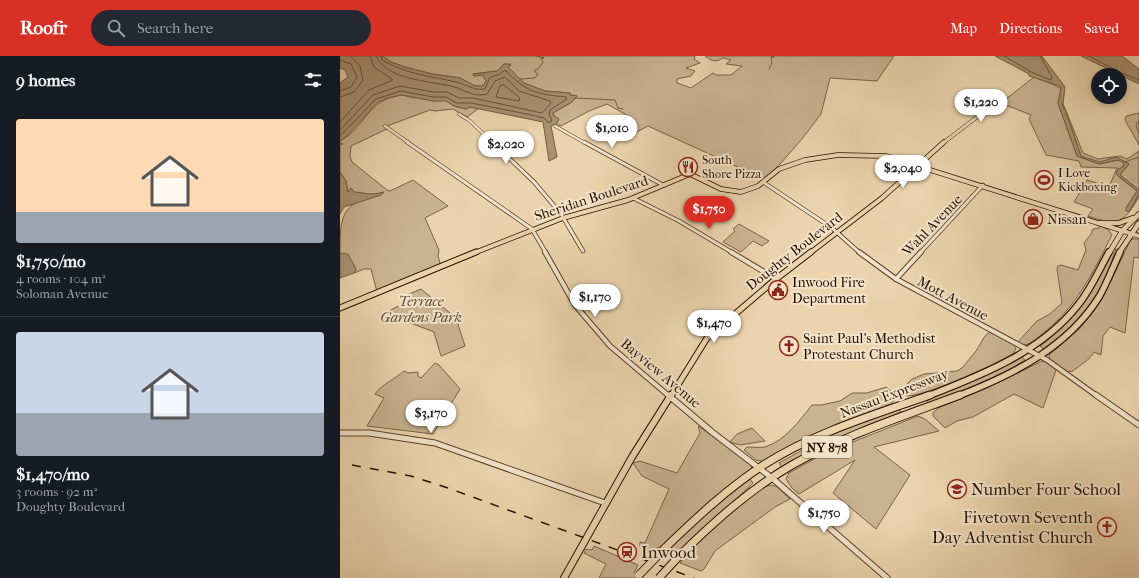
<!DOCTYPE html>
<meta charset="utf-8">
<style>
body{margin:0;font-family:"IM FELL French Canon",serif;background:#242831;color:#f1f3f6;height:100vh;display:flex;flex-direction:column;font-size:15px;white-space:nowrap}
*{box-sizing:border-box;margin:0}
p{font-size:13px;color:#9ea1a6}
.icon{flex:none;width:22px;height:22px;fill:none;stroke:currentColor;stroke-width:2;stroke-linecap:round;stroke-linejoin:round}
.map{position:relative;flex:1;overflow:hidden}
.details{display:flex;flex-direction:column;background:#171b24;width:340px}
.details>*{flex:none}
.buttons{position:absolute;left:751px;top:12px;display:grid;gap:8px}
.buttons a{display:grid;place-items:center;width:36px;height:36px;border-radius:50%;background:#171b24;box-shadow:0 2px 6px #0003;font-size:20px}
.price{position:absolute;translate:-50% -34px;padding:0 9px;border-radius:14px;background:#fff;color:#222;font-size:13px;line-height:26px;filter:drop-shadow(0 1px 2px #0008)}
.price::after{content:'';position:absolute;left:50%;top:24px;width:12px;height:9px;margin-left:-6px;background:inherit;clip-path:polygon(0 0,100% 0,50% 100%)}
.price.on{background:#d93025;color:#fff}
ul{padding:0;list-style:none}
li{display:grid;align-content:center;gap:8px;height:212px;padding:0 16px}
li+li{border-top:1px solid #363941}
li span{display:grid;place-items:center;height:124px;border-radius:4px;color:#555}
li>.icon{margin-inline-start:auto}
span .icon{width:72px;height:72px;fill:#fffc;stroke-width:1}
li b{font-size:17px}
h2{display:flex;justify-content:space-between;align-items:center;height:48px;padding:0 16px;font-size:17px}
header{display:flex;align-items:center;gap:24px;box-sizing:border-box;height:56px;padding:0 20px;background:#d93025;color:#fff}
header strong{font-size:19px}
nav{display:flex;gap:22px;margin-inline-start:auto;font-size:14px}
.search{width:280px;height:36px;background:#242831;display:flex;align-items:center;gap:10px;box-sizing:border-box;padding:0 14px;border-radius:22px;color:#9ea1a6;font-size:15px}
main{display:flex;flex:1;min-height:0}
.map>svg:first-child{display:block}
.green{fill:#cab390;stroke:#7a6148}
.water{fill:#a99172;stroke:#765d44}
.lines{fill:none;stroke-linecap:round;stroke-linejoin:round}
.shore{stroke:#6a5039;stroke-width:1}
.stream{stroke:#765d44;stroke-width:1}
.minor-far3-casing{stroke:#5a402b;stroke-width:3.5}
.minor-far2-casing{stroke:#5a402b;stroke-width:4.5}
.minor-far1-casing{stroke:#5a402b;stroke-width:6}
.minor-casing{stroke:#5a402b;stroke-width:7}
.major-far3-casing{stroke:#2a0f00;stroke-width:4}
.major-far2-casing{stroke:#2a0f00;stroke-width:5.5}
.major-far1-casing{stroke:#2a0f00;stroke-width:7}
.major-casing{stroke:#2a0f00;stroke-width:8}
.highway-far2-casing{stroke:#2a0f00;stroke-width:6}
.highway-far1-casing{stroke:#2a0f00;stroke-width:8}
.highway-casing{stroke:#2a0f00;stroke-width:9}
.minor-far3{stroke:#f2e3ca;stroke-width:2.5}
.minor-far2{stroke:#f2e3ca;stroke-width:3}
.minor-far1{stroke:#f2e3ca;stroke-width:4}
.minor{stroke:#f2e3ca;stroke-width:5}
.major-far3{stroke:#ebd4ad;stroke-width:3}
.major-far2{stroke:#ebd4ad;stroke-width:4}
.major-far1{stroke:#ebd4ad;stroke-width:5}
.major{stroke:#ebd4ad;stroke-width:6}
.highway-far2{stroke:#ebd4ad;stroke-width:4.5}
.highway-far1{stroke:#ebd4ad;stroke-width:5.5}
.highway{stroke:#ebd4ad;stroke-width:7}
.rail{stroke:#2a0f00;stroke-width:1.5;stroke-dasharray:9 9;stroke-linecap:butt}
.highway-bridge-casing{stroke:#2a0f00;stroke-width:9;stroke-linecap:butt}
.highway-bridge{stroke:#ebd4ad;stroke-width:7}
.labels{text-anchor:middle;stroke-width:4;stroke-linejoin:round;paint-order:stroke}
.far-poi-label{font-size:12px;fill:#2a0f00;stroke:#f2e3ca;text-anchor:start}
.shield{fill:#f2e3ca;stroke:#664f3d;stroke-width:1}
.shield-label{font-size:13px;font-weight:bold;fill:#2a0f00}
.street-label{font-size:14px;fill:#2a0f00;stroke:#f2e3ca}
.poi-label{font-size:14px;fill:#2a0f00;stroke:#f2e3ca;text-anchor:start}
.park-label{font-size:14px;font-style:italic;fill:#624832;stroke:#f2e3ca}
.near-poi-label{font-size:17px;fill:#2a0f00;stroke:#f2e3ca;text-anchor:start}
</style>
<header>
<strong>Roofr</strong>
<div class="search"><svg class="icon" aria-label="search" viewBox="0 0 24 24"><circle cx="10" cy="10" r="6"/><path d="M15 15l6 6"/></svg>Search here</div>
<nav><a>Map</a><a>Directions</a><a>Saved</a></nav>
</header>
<main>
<section class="details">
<h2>9 homes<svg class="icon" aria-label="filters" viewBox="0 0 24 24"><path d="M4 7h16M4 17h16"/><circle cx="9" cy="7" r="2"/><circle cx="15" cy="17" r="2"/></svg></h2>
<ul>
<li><span style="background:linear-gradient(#ffd9b3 75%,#9aa5b1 0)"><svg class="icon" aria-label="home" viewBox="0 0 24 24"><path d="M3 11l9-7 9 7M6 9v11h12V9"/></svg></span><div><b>$1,750/mo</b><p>4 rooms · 104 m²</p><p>Soloman Avenue</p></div></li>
<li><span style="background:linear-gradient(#c9d6e8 65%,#9aa5b1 0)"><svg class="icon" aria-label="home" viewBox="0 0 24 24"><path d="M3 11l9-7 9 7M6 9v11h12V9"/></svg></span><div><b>$1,470/mo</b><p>3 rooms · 92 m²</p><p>Doughty Boulevard</p></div></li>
</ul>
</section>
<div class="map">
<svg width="799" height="522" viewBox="0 0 799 522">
<rect width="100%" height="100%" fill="#ebd4ad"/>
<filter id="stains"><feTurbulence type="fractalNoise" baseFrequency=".005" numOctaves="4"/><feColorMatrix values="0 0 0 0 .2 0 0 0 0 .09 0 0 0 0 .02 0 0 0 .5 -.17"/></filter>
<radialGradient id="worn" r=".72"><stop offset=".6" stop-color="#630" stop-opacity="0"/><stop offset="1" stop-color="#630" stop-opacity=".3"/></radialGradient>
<g class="green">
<path d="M42,0H355L354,3L360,7L346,12L355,15L351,20L337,23V27L351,32L373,17L379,20L378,19H391L402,10L386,8L391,4L383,2C376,7 372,5 365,0H554L537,25L490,22L481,58L462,83L426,124L308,70L283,83L265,74L290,61L267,48L249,55L221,70L216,68L217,67L213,57L232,46L237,40L230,39V37L205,35L184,27L168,11L171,9L164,8L157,15L133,18L134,20L143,19L146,25L143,30H135L120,22L92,18L65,11L51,6Z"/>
<path d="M694,21C699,23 718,30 721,33L718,47L737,100L759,108L779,104L784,107L779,121L797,135L786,152L789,156L799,138V141C783,168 778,170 748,160L753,153L734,146L747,124L769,131L777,112L741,111L739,105L706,99L689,63L691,59L661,47Z"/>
<path d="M62,39L75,42L70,39L93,45L106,44L114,50L126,53L130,51L138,53L127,61L113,53L95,55L90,54L47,70L49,72L11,90L10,101L12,106L47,134L50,135L73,124L108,150L85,162L99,194L98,200L101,210L37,236L31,213H24L14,217L16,213L8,199L0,197C0,170 0,151 23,144C29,142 35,141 41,139L43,136C33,140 25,137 14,136L11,132L8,136L6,125L0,116V89L3,88L0,87V85C27,71 25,44 62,39Z"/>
<path d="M724,50L743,97L758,103L780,100L787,103L799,95V134L780,119L789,108C775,99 774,105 760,106C754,106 747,103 741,100Z"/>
<path d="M799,57V89L785,64L786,60Z"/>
<path d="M399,168L429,185L422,190L413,185L401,196L383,186L395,175L393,173Z"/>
<path d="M759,170L768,173L772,179C752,218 737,251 701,279C692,286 687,292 677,287L697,265L710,258L722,247L717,213L718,210L721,209L738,214L746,194L744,187L751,178L753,173L759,172Z"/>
<path d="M791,183H799V202L794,201L785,277L770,271L763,280L761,299L754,296C750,304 740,309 733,315L727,316L710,304L709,299L739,273L754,255L766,235Z"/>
<path d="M773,192L776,193C760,241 745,263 705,294L700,290C734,266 752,227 773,192Z"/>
<path d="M81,233L116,262L125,290L101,300L94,276L45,257L64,247L62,241Z"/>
<path d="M650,276L674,289L676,292L674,297C656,308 586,340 567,340L560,335L572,323L584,318L617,315L622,312L636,295L645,280Z"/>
<path d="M681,300L685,304L662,319L589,348L586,344Z"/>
<path d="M702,305L709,307L716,314L703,352L674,338L633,361L617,365L605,372L593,360V357L598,352L645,333Z"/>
<path d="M95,307L99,309L120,333L93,378L27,370L44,342L35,338C41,329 55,323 64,315L68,317L78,316V320L81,322Z"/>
<path d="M546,331L552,336L555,343L551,348L491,371L422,405L416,404L404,394L407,391C412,391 420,392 425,391C446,384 459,365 472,349H481L500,345L512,337H527Z"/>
<path d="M558,352L561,356L442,412L439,407L490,379Z"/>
<path d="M578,360L585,363L599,375L534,391L570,419L536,473L493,437L515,404L459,438L452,432L446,423L449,417L485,397Z"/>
<path d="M358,370L404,402L410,407L412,413L323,493L318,491L313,496L300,491V486L305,487L329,433L302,420L293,407L300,405L337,417L360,377Z"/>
<path d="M412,372L425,385L400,389L390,386L397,378Z"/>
<path d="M409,422L413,427L339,498L325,494L368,452Z"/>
<path d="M426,429L436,430L450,443L435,451L375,495L364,513L361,515L340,507L345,501L342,499L382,461Z"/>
<path d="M254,490L298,509L294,517L299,518L296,522H259L266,508L244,497L246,493L252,494Z"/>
</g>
<g class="water">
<path d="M0,0H42L51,6L65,11L92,18L120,22L135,30H143L146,25L143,19L134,20L133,18L157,15L164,8H171L168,11L184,27L205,35L230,37V39L237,40L232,46L213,57V59L219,63L217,67L211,70L217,101L209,105L203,66L130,51L126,53L114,50L106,45H93L61,39L48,42L38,46L8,79L0,85V31L1,26L8,21L5,14L0,12Z"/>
<path d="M655,0H702L725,31L723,48L741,100L760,106L776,101L789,108L780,119L799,134V138L789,156L786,155V152L797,135L776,118L778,113L783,111L784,107L778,104L759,108L737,100L718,47L721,33L720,30L689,20V18Z"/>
<path d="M741,0H782L799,13V28Z"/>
<path d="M0,116L6,125L8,136L11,132L14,136C25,137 33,140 44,136L41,139L4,151L0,158Z"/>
<path d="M0,197L8,198L16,213L14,217L0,222Z"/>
</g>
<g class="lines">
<g class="shore">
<path d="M664,0L693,17L711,24L712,21L700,0"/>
<path d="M749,0L779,16L799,24"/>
<path d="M0,4L11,8L17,21L11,31L0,35"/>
<path d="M164,29L180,42L179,45L156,41L160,30Z"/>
<path d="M0,41L14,36L23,24L20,10L10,0"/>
<path d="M0,66L29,34L53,24L34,11L30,0"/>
<path d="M0,74L33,39L60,30L93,36H107L119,42H133L202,57L211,47L210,45L179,35L165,21L155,25L147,38C133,42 124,33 111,30C90,25 46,24 36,0"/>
<path d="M0,80L36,43L61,35L93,41H106L117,47H131L187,58L204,62L209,67L212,64L209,59L210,54L227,43L226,41C195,38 187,36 165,14L158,19L150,21L145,33C134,35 126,28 116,26C90,20 65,18 42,4L41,0"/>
</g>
<g class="stream">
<path d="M429,13L432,7L431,2L434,1L431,0"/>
<path d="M180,23L195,22L198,18L194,15L198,13L203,6L201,3L204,2L196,0"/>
<path d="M235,42L275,44L278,52L283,53"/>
<path d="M722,47L724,53"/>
<path d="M799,64L796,70L799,78"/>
<path d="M785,106L799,101"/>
</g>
<defs>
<g id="minor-far3">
<path d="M119,58L130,65L153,87"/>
<path d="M45,70L69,87"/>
<path d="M215,70L245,87"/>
</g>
<g id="minor-far2">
<path d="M67,86L192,173L206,197"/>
<path d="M152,86L194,126L221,158L243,195"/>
<path d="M244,86L323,129"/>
<path d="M423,126L492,172L520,197"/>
<path d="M293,142L339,165L393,197"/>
<path d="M580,197L643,129"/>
</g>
<g id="minor-far1">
<path d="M205,196L235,249L270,290L329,340"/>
<path d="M391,196L436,223"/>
<path d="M519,196L556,223L707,304L757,340"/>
<path d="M556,223L581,196"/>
</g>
<g id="minor">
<path d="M328,339L372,376L432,422L547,522"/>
<path d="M756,339L799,369"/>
<path d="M0,377H29L95,387L265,447"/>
</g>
<path id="major-far3" d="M603,87L662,42"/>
<g id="major-far2">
<path d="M134,197L223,162L288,144L350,118L381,133L401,136L418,130L439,113L465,104L498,99L546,100L799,180"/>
<path d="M470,197L542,142L604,86"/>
</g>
<g id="major-far1">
<path d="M0,252L136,196"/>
<path d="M331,340L367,282L436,223L471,196"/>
</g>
<path id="major" d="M224,522L292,401L331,339"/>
<g id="highway-far2">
<path d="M759,167H779L793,162"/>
<path d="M769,197L783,174L799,158"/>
<path d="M779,197L799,167"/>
</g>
<g id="highway-far1">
<path d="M588,340C642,319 701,296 738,249C751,233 759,214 769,196"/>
<path d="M618,340C672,319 727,292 759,241C767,227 773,211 780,196"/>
</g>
<g id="highway">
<path d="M325,492C356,462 388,432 425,408C476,376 534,359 590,339"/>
<path d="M340,499C374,466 410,433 452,409C505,379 564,360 620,339"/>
</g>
</defs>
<use href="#minor-far3" class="minor-far3-casing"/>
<use href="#minor-far2" class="minor-far2-casing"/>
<use href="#minor-far1" class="minor-far1-casing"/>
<use href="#minor" class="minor-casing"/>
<use href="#major-far3" class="major-far3-casing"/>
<use href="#major-far2" class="major-far2-casing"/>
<use href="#major-far1" class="major-far1-casing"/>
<use href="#major" class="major-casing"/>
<use href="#highway-far2" class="highway-far2-casing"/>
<use href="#highway-far1" class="highway-far1-casing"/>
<use href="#highway" class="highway-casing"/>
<use href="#minor-far3" class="minor-far3"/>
<use href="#minor-far2" class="minor-far2"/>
<use href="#minor-far1" class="minor-far1"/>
<use href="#minor" class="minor"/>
<use href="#major-far3" class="major-far3"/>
<use href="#major-far2" class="major-far2"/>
<use href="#major-far1" class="major-far1"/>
<use href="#major" class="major"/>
<use href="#highway-far2" class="highway-far2"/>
<use href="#highway-far1" class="highway-far1"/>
<use href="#highway" class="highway"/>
<path class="rail" d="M12,409L71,420L108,432L354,522"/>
<defs>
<g id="highway-bridge">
<path d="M299,519L325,492"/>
<path d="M319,522L340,499"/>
</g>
</defs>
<use href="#highway-bridge" class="highway-bridge-casing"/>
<use href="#highway-bridge" class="highway-bridge"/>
</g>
<defs>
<symbol id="restaurant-ring" viewBox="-11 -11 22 22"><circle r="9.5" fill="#f2e3ca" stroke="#8f2418" stroke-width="1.5"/><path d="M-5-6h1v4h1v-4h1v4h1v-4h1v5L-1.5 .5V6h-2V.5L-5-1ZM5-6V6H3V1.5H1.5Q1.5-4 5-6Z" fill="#8f2418"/></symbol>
<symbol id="stadium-ring" viewBox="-11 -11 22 22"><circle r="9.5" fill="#f2e3ca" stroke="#8f2418" stroke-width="1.5"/><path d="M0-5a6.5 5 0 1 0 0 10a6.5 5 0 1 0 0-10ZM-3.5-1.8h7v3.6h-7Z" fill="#8f2418"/></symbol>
<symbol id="shop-ring" viewBox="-11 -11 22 22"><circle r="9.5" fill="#f2e3ca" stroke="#8f2418" stroke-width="1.5"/><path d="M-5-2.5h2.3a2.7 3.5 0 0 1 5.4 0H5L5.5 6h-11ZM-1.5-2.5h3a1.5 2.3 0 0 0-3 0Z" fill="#8f2418"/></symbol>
<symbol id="civic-ring" viewBox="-11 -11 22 22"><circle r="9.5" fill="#f2e3ca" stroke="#8f2418" stroke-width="1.5"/><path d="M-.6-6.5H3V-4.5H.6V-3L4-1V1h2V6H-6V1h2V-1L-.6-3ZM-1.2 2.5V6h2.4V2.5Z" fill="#8f2418"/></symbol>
<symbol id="church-ring" viewBox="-11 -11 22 22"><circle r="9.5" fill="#f2e3ca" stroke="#8f2418" stroke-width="1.5"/><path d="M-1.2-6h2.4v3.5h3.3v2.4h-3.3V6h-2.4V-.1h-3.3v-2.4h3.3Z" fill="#8f2418"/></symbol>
<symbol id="school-ring" viewBox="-11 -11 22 22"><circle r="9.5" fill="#f2e3ca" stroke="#8f2418" stroke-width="1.5"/><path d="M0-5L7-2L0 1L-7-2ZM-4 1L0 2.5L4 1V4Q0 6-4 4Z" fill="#8f2418"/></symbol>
<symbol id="station-ring" viewBox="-11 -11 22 22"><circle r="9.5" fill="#f2e3ca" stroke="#8f2418" stroke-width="1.5"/><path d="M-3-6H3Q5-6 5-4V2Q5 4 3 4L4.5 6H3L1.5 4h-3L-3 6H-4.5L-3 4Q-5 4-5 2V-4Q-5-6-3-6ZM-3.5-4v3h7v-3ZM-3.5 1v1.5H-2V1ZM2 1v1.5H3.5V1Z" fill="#8f2418"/></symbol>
</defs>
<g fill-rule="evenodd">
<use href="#restaurant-ring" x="337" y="100" width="22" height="22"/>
<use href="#stadium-ring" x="693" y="113" width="22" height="22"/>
<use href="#shop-ring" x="682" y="152" width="22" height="22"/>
<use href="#civic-ring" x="427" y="223" width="22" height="22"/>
<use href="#church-ring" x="438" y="279" width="22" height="22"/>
<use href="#school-ring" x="606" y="422" width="22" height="22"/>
<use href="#church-ring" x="756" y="460" width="22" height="22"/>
<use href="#station-ring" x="276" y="485" width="22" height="22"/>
</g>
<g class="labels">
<g class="far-poi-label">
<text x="362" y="108">South<tspan x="362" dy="14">Shore Pizza</tspan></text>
<text x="718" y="121">I Love<tspan x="718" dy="14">Kickboxing</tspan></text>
</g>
<rect class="shield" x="462" y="380" width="50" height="22" rx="3"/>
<g class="shield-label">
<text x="487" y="396">NY 878</text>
</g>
<g class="street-label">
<text transform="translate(251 142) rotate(-18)" y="5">Sheridan Boulevard</text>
<text transform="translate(592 169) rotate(-46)" y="5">Wahl Avenue</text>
<text transform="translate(454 195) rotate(-38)" y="5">Doughty Boulevard</text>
<text transform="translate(613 242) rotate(28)" y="5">Mott Avenue</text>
<text transform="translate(321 317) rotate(40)" y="5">Bayview Avenue</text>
<text transform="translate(554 337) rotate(-21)" y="5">Nassau Expressway</text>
</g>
<g class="poi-label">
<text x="707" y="168">Nissan</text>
<text x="452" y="231">Inwood Fire<tspan x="452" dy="16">Department</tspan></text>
<text x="463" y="287">Saint Paul's Methodist<tspan x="463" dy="16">Protestant Church</tspan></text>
</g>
<g class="park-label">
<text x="81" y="250">Terrace<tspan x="81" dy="16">Gardens Park</tspan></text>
</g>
<g class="near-poi-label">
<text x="631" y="439">Number Four School</text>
<text x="753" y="467" text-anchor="end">Fivetown Seventh<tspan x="753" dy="20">Day Adventist Church</tspan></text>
<text x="301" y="502">Inwood</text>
</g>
</g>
<rect width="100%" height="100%" filter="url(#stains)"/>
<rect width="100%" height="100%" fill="url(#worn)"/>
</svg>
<div class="buttons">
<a><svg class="icon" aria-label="locate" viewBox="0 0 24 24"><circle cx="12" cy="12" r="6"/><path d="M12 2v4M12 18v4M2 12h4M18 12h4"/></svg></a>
</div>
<b class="price" style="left:641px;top:67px">$1,220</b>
<b class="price" style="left:272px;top:93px">$1,010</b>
<b class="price" style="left:166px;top:109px">$2,020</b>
<b class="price" style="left:563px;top:133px">$2,040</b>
<b class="price on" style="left:369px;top:174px">$1,750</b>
<b class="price" style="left:255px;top:262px">$1,170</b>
<b class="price" style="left:374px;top:288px">$1,470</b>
<b class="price" style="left:91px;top:378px">$3,170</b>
<b class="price" style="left:484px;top:478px">$1,750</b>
</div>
</main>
